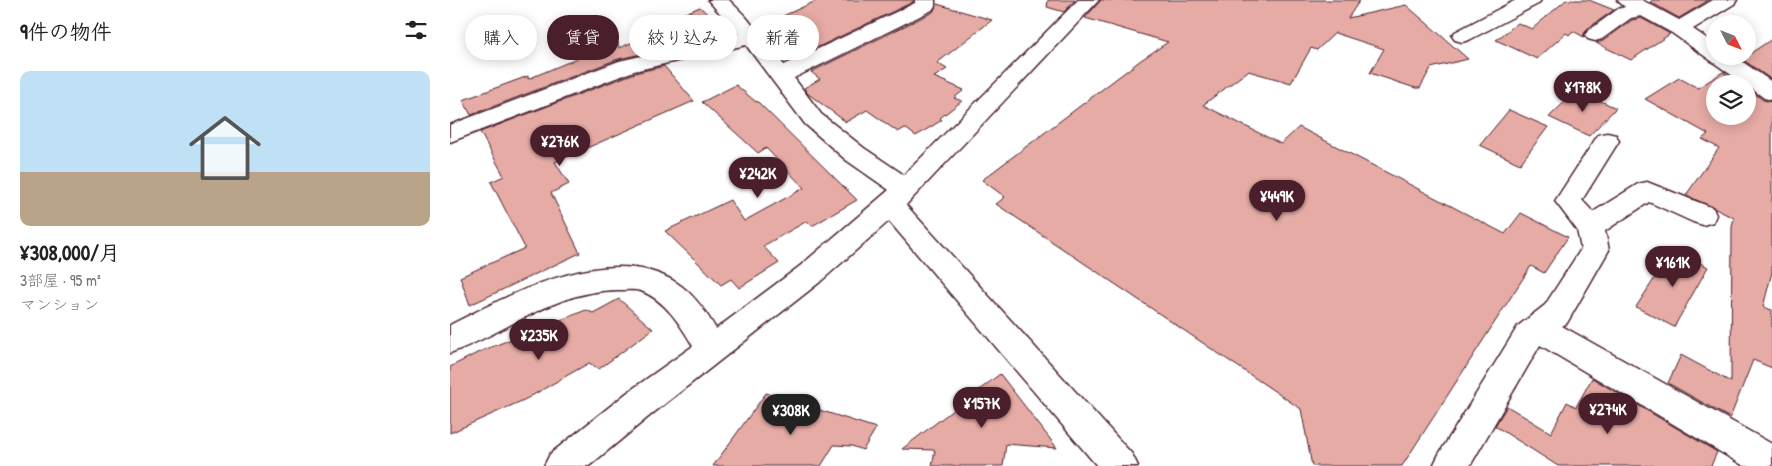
<!DOCTYPE html>
<html lang="ja">
<meta charset="utf-8">
<style>
body{margin:0;font-family:"Patrick Hand","Klee One",sans-serif;background:#f2f2f2;color:#222;height:100vh;display:flex;flex-direction:column;font-size:19px;white-space:nowrap}
*{box-sizing:border-box;margin:0}
p{font-size:16px;color:#767676}
.icon{flex:none;width:28px;height:28px;fill:none;stroke:currentColor;stroke-width:2;stroke-linecap:round;stroke-linejoin:round}
.map{position:relative;flex:1;overflow:hidden}
.panel{display:flex;flex-direction:column;background:#fff;width:450px}
.panel>*{flex:none}
.banner{position:absolute;left:15px;top:15px;width:475px;height:45px;display:flex;gap:10px}
.needle{width:32px;rotate:132deg}
.controls{position:absolute;left:1256px;top:15px;display:grid;gap:10px}
.controls a{display:grid;place-items:center;width:50px;height:50px;border-radius:50%;background:#fff;box-shadow:0 2px 12px #0003;font-size:25px}
.price{position:absolute;translate:-50% -42px;padding:0 11px;border-radius:18px;background:#4a1f2b;color:#fff;font-size:16px;line-height:32px;filter:drop-shadow(0 1px 2px #0008)}
.price::after{content:'';position:absolute;left:50%;top:30px;width:15px;height:11px;margin-left:-8px;background:inherit;clip-path:polygon(0 0,100% 0,50% 100%)}
.price.current{background:#222;color:#fff}
ul{padding:0;list-style:none}
li{display:grid;align-content:center;gap:10px;height:265px;padding:0 20px}
li+li{border-top:1px solid #e0e0e0}
li span{display:grid;place-items:center;height:155px;border-radius:10px;color:#555}
li>.icon{margin-inline-start:auto}
span .icon{width:90px;height:90px;fill:#fffc;stroke-width:1}
li b{font-size:21px}
h2{display:flex;justify-content:space-between;align-items:center;height:60px;padding:0 20px;font-size:21px}
.pill{padding:0 18px;border-radius:22px;background:#fff;box-shadow:0 2px 12px #0003;font-size:18px;line-height:45px}
.pill.current{background:#4a1f2b;color:#fff}
main{display:flex;flex:1;min-height:0}
.map>svg:first-child{display:block}
.building{fill:#e5aba4;stroke:#4a1f2b}
.lines{fill:none;stroke-linecap:round;stroke-linejoin:round}
.minor-casing{stroke:#4a1f2b;stroke-width:3}
.minor{fill:#fff;fill-rule:evenodd}
</style>
<main>
<section class="panel">
<h2>9件の物件<svg class="icon" aria-label="filters" viewBox="0 0 24 24"><path d="M4 7h16M4 17h16"/><circle cx="9" cy="7" r="2"/><circle cx="15" cy="17" r="2"/></svg></h2>
<ul>
<li><span style="background:linear-gradient(#bfe0f5 65%,#b9a48a 0)"><svg class="icon" aria-label="home" viewBox="0 0 24 24"><path d="M3 11l9-7 9 7M6 9v11h12V9"/></svg></span><div><b>¥308,000/月</b><p>3部屋 · 95 m²</p><p>マンション</p></div></li>
</ul>
</section>
<div class="map">
<svg width="1322" height="466" viewBox="0 0 1322 466">
<rect width="100%" height="100%" fill="#fff"/>
<filter id="ink" filterUnits="userSpaceOnUse"><feTurbulence type="fractalNoise" baseFrequency=".02" numOctaves="2"/><feDisplacementMap in="SourceGraphic" scale="10" xChannelSelector="R" yChannelSelector="G"/><feConvolveMatrix kernelMatrix="1 2 1 2 8 2 1 2 1" color-interpolation-filters="sRGB"/></filter>
<g filter="url(#ink)">
<g class="building">
<path d="M368,0H463V2L343,59L315,38L307,28Z"/>
<path d="M598,0H625L614,12L597,7Z"/>
<path d="M651,0H910L898,18L956,5L1018,59L981,68L970,88H965L920,73L934,49L885,33L867,50L861,48L841,83L798,71L753,105L831,144L849,127L1055,234L1071,213L1118,237L1094,273L1081,266L952,466H862L851,409L546,204L555,197L532,180L691,60L718,42L635,18Z"/>
<path d="M1116,0H1139L1164,10L1137,29L1134,34V37L1123,31L1119,35L1116,33L1087,59L1046,40L1068,23L1082,29Z"/>
<path d="M1203,0H1259L1229,18L1200,2Z"/>
<path d="M487,4L542,20L487,63L497,69L484,77L514,90L504,98L512,101L490,118L492,120L466,136L455,128L448,132L417,110L396,122L357,93L354,88L370,79L361,72L483,12Z"/>
<path d="M250,7L267,23L252,40L243,42L221,19Z"/>
<path d="M1191,18L1220,34L1181,60L1146,43L1153,41L1182,20Z"/>
<path d="M190,39L201,52L168,59L21,115L13,100L78,76V79L152,48L168,43L169,48Z"/>
<path d="M1322,39V80L1292,59Z"/>
<path d="M214,66L244,101L105,162L119,184L101,193L130,253L20,305L10,277L75,248L41,182L54,176L30,132L185,73Z"/>
<path d="M1273,72L1290,84H1265V116H1298V88L1313,100L1322,102V272L1313,307L1322,310V368L1303,360L1280,418L1218,383L1231,355L1281,382L1282,227L1284,218L1236,195L1269,148L1252,139L1258,134L1195,99L1229,78L1248,88Z"/>
<path d="M286,85L306,102L307,101L407,200L362,226L357,221L313,246L329,263L289,288L281,279L271,285L215,231L280,200L294,221L354,188L316,148L308,153L252,102Z"/>
<path d="M1127,90L1166,108L1139,136L1099,117Z"/>
<path d="M1059,110L1098,127L1070,164L1030,145Z"/>
<path d="M1223,250L1258,267L1224,327L1186,307Z"/>
<path d="M169,299L203,329L149,369L139,363L76,399L0,433V367L31,351L136,310L143,313Z"/>
<path d="M550,374L607,448L556,444L553,466H482L485,450L452,449Z"/>
<path d="M1142,378L1267,452L1261,466H1108L1045,426L1057,406L1101,433L1117,402L1126,407Z"/>
<path d="M316,393L426,428L413,450L402,446L384,445L371,466H263Z"/>
</g>
<g class="lines">
<defs>
<g id="minor">
<path d="M258,0H279L296,17L334,65L465,3V0H485V6L482,10L344,78L371,114L414,148L454,175L628,0H649L456,205L682,454L688,466H647L439,221L370,282L202,414L139,466H94L100,454L178,392L243,346C230,324 215,300 191,291C184,289 175,290 168,290C105,290 56,333 0,353V325C61,294 161,240 227,283C244,294 256,312 266,329L350,266L439,190L396,160L355,124L296,45L184,71L0,142V125L169,61L288,34Z"/>
<path d="M1066,0H1091L1088,4L1019,40L1012,42L1005,40L1002,36L1005,32Z"/>
<path d="M1167,0H1192L1229,20L1263,0H1287L1284,4L1243,29L1265,44V56H1284L1322,82V100L1314,98L1298,86V84H1294L1222,33L1191,16L1181,18L1152,39L1145,41L1138,39L1135,35L1138,31L1168,9L1175,7Z"/>
<path d="M1157,133L1166,135L1169,141L1132,200L1143,212L1188,184L1197,182L1263,208L1266,215L1263,222L1253,225L1243,222L1199,202L1155,231L1159,250L1117,323L1112,326L1322,444V466H1294L1090,345L1020,466H983L989,454L1068,326L1095,305L1131,249L1127,230L1105,201L1148,135Z"/>
</g>
</defs>
<use href="#minor" class="minor-casing"/>
<use href="#minor" class="minor"/>
</g>
</g>
</svg>
<div class="controls">
<a><svg class="needle" viewBox="-14 -14 28 28"><path d="M0-13l5 13h-10z" fill="#e53935"/><path d="M0 13l5-13h-10z" fill="#767676"/></svg></a>
<a><svg class="icon" aria-label="layers" viewBox="0 0 24 24"><path d="M12 4l9 5-9 5-9-5zM3 14l9 5 9-5"/></svg></a>
</div>
<b class="price" style="left:1133px;top:113px">¥178K</b>
<b class="price" style="left:110px;top:167px">¥276K</b>
<b class="price" style="left:308px;top:199px">¥242K</b>
<b class="price" style="left:827px;top:222px">¥449K</b>
<b class="price" style="left:1223px;top:288px">¥161K</b>
<b class="price" style="left:89px;top:361px">¥235K</b>
<b class="price" style="left:532px;top:429px">¥157K</b>
<b class="price" style="left:1158px;top:435px">¥274K</b>
<b class="price current" style="left:341px;top:436px">¥308K</b>
<div class="banner">
<a class="pill">購入</a>
<a class="pill current">賃貸</a>
<a class="pill">絞り込み</a>
<a class="pill">新着</a>
</div>
</div>
</main>
